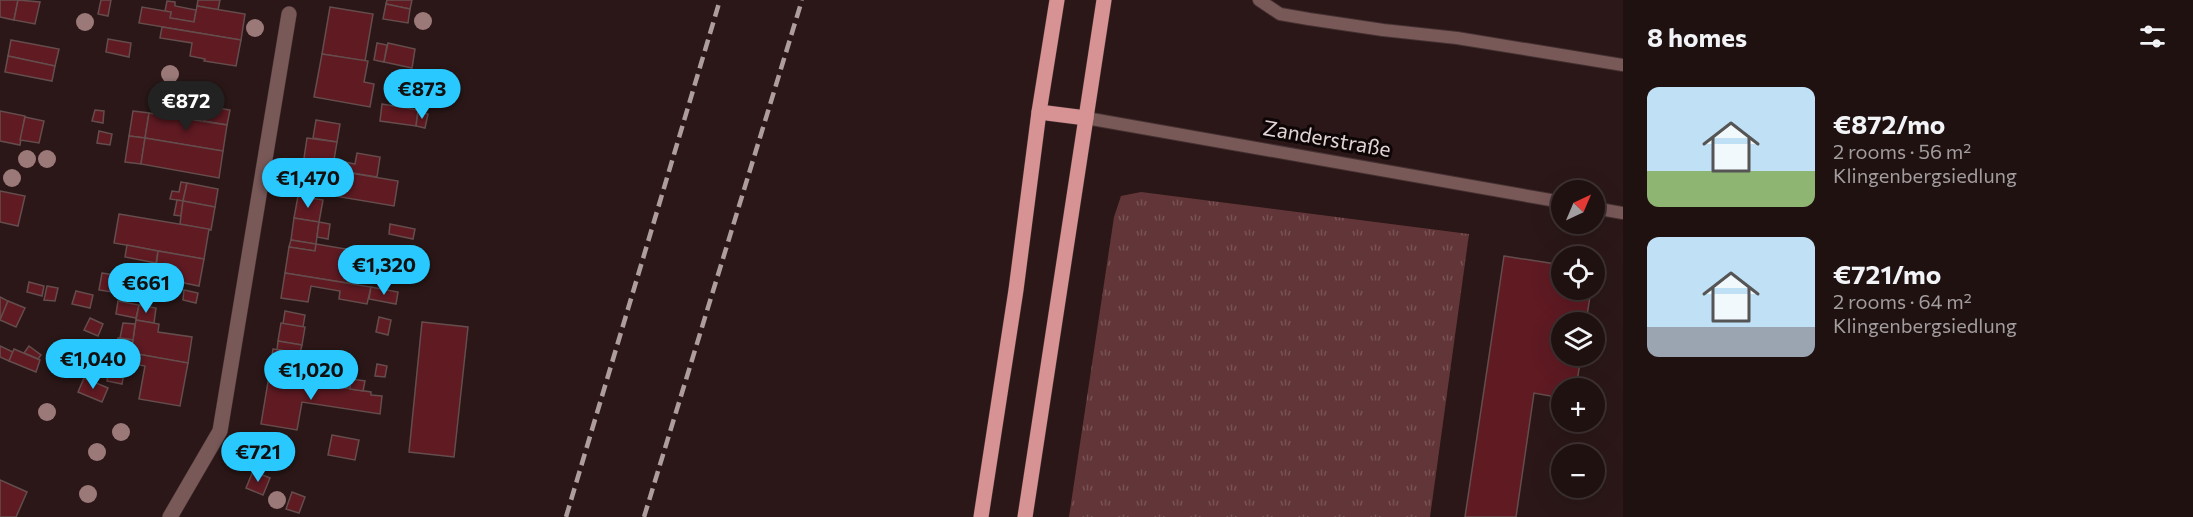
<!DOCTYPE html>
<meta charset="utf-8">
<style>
body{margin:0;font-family:Commissioner,sans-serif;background:#281a1a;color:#f1f3f6;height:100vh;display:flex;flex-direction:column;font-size:22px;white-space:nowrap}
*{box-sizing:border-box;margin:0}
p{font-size:20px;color:#a29d9f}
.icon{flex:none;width:33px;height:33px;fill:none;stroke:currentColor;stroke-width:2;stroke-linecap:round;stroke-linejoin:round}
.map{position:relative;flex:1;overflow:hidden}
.sheet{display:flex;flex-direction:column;background:#201111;width:570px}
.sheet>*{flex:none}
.needle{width:39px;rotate:44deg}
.fabs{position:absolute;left:1551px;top:180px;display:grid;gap:12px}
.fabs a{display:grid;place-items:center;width:54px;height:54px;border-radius:50%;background:#201111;box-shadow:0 6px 24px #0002,0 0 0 2px #3d3131;font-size:30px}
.price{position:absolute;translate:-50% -51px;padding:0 14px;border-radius:21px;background:#29c8ff;color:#111;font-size:20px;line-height:39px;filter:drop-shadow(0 2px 3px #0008)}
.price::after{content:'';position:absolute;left:50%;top:36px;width:18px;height:14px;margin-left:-9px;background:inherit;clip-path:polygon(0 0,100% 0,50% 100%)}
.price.active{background:#222;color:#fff}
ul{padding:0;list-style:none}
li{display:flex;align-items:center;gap:18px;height:150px;padding:0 24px}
li span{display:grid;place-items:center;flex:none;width:168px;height:120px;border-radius:12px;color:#555}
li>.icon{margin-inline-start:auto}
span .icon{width:72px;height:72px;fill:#fffc;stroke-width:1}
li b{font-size:26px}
h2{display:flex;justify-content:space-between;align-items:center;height:72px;padding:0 24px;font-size:26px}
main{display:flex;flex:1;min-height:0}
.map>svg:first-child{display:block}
.grass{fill:url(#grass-tufts)}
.building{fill:#5f1a22;stroke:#654d4d;stroke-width:1.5}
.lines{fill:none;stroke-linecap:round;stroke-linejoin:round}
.lane-casing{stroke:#453131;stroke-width:14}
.street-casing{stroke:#453131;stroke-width:16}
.primary-casing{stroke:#453131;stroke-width:16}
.lane{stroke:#795858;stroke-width:12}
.street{stroke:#795858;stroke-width:15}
.primary{stroke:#d79293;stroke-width:15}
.rail{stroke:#ae9d9d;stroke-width:4.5;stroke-dasharray:12 6;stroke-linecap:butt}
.tree{fill:#9b7979}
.labels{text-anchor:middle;stroke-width:6;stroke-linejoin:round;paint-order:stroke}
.street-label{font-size:21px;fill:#e3d4d4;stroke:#0d0506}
</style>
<main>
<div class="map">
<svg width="1623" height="517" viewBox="0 0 1623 517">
<defs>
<pattern id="grass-tufts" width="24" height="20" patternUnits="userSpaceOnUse" patternTransform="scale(1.5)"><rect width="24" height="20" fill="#623638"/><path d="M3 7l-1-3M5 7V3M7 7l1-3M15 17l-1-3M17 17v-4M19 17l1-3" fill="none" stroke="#785254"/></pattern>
</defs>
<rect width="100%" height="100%" fill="#2b1717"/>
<path class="grass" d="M1141,192L1469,234L1430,517H1069L1114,217L1121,196Z"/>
<g class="building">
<path d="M0,0H18L14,20L0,17Z"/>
<path d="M18,0L40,2L35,24L14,20Z"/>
<path d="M101,0H111L108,16L98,14Z"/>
<path d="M198,0H220L218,10L197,6Z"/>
<path d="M387,0H412L410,9L386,4Z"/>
<path d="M167,1L175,2V6L196,10L194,22L170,18L171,12L165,11Z"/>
<path d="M386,4L410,9L408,23L383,19Z"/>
<path d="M197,6L245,14L241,40L139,23L142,7L171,12L170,18L194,22Z"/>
<path d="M330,7L373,14L365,61L322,54Z"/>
<path d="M162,27L241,40L236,66L204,61L205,59L190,56L192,43L160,38Z"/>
<path d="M108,39L131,43L129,57L106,52Z"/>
<path d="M11,40L59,49L55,66L8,56Z"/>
<path d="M377,43L387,45L384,62L374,60Z"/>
<path d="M388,43L415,49L412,68L384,62Z"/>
<path d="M322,54L368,61L364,82L374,84L370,107L314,97Z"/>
<path d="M8,56L55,66L52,81L5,72Z"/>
<path d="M382,104L418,110L416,126L380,121Z"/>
<path d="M207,106L230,110L227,125L204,121Z"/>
<path d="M95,110L104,111L103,123L92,121Z"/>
<path d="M0,111L25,116L20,145L0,141Z"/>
<path d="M133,111L149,113L145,138L129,136Z"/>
<path d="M418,112L428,114L425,128L416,126Z"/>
<path d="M149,113L227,125L223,151L145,138Z"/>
<path d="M25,117L44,121L39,143L20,140Z"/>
<path d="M316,120L340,124L337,142L313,138Z"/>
<path d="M99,131L112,134L110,145L97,143Z"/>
<path d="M129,136L145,138L141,164L125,162Z"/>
<path d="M145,138L223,151L219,178L141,164Z"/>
<path d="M307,138L337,142L334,160L355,164L357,153L380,157L377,177L303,165Z"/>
<path d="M303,165L398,181L394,206L299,190Z"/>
<path d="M181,182L187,183L183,201L170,199L172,191L179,192Z"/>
<path d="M187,183L218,189L215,207L183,201Z"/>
<path d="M0,191L25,196L18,226L0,222Z"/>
<path d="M298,196L323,200L319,222L294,218Z"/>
<path d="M177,200L183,201L181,216L174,215Z"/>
<path d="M183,201L215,207L211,230L180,224Z"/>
<path d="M119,214L209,229L204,259L114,243Z"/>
<path d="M294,218L319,222L316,244L291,240Z"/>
<path d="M319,222L330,224L328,239L317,237Z"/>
<path d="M390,224L415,229L413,239L389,234Z"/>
<path d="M291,240L316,244L315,251L289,247Z"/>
<path d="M316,244L346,249L344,257L358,260L354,284L285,273L289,247L315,251Z"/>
<path d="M127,245L158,251L156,263L125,257Z"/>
<path d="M158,251L204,259L199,286L155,277Z"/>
<path d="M1504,256L1562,265V290H1591L1586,322H1562V356H1581L1576,388H1562V398L1534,393L1516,517H1465Z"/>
<path d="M102,273L121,276L118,293L99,290Z"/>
<path d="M285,273L371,287L367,304L339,299L340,291L311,286L308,302L281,298Z"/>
<path d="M29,282L44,286L42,296L27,292Z"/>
<path d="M47,286L58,288L55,301L44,300Z"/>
<path d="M371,287L398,292L396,304L369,299Z"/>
<path d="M184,290L198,293L196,303L183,300Z"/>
<path d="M76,291L93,295L90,308L72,304Z"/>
<path d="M0,297L8,301L0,321Z"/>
<path d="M8,301L25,308L16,327L0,320Z"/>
<path d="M118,301L139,305L136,318L116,314Z"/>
<path d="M139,305L156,308L154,323L136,320Z"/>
<path d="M285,311L305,315L303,327L283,324Z"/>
<path d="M379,317L391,320L388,335L376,332Z"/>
<path d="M90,318L103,324L98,336L84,330Z"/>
<path d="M136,320L159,324L158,332L192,337L188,363L131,353Z"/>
<path d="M422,322L468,327L454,457L409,452Z"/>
<path d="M123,323L135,324L133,340L120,338Z"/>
<path d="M281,323L305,327L302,345L278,341Z"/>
<path d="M118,338L133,340L131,348L117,345Z"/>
<path d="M278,341L302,345L300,353L277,350Z"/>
<path d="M0,346L13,352L9,361L0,357Z"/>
<path d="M29,346L41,355L38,359L24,353Z"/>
<path d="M14,349L40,360L36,372L9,361Z"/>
<path d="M273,349L300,353V355L354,364L350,389L269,376Z"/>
<path d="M121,351L188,363L180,406L139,399L145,366L119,361Z"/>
<path d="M111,359L126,362L122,384L107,381Z"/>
<path d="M377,364L387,366L385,377L375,376Z"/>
<path d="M269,376L371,392V395L382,396L380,414L302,402L297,430L261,424Z"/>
<path d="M84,378L108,388L102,402L78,392Z"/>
<path d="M351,379L365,381L363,391L350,389Z"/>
<path d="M332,435L359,440L355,460L328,455Z"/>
<path d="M253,471L270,478L263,495L246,488Z"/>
<path d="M0,480L27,492L16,517H0Z"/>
<path d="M292,492L305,497L299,513L286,509Z"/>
</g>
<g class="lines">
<defs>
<g id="lane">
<path d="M1259,0L1280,14L1309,19L1383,30L1457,38L1623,65"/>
<path d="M1086,118L1562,202"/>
<path d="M1594,208L1623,213"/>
</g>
<path id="street" d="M170,517L220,431L289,14"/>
<g id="primary">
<path d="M1039,112L1086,118"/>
<path d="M981,517L1016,290L1039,112L1057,0"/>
<path d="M1025,517L1104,0"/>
</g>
</defs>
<use href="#lane" class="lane-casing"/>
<use href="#street" class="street-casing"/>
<use href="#primary" class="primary-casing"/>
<use href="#lane" class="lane"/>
<use href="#street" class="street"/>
<use href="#primary" class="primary"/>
<g class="rail">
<path d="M566,517L720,0"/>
<path d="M644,517L802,0"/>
</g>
</g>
<g class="tree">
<circle cx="423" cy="21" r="9"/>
<circle cx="85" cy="22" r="9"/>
<circle cx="255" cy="28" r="9"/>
<circle cx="170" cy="74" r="9"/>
<circle cx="27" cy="159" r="9"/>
<circle cx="47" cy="159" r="9"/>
<circle cx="12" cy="178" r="9"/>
<circle cx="47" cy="412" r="9"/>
<circle cx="121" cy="432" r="9"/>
<circle cx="97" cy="452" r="9"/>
<circle cx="88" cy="494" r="9"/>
<circle cx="277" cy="500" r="9"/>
</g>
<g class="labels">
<g class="street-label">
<text transform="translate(1327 139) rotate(10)" y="7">Zanderstraße</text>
</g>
</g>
</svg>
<div class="fabs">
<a><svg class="needle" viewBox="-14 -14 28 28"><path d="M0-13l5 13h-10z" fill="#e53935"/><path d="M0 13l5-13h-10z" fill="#a29d9f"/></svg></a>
<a><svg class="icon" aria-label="locate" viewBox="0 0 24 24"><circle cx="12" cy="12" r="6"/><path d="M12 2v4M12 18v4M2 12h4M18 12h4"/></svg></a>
<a><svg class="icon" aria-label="layers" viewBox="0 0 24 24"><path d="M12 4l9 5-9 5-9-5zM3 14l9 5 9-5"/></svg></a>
<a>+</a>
<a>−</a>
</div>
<b class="price" style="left:422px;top:120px">€873</b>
<b class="price active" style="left:186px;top:132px">€872</b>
<b class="price" style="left:308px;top:209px">€1,470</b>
<b class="price" style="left:384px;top:296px">€1,320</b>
<b class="price" style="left:146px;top:314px">€661</b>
<b class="price" style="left:93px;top:390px">€1,040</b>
<b class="price" style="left:311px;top:401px">€1,020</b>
<b class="price" style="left:258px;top:483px">€721</b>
</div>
<section class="sheet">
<h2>8 homes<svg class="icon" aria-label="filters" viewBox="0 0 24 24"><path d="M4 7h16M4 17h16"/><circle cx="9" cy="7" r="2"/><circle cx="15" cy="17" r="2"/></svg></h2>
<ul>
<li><span style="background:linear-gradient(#bfe0f5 70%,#8fb573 0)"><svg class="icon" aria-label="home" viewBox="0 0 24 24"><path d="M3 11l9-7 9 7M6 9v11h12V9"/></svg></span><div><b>€872/mo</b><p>2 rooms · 56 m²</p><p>Klingenbergsiedlung</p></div></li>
<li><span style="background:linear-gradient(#bfe0f5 75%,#9aa5b1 0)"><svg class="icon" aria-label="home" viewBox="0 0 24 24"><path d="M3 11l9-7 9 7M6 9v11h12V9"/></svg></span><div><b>€721/mo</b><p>2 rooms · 64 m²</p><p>Klingenbergsiedlung</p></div></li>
</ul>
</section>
</main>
